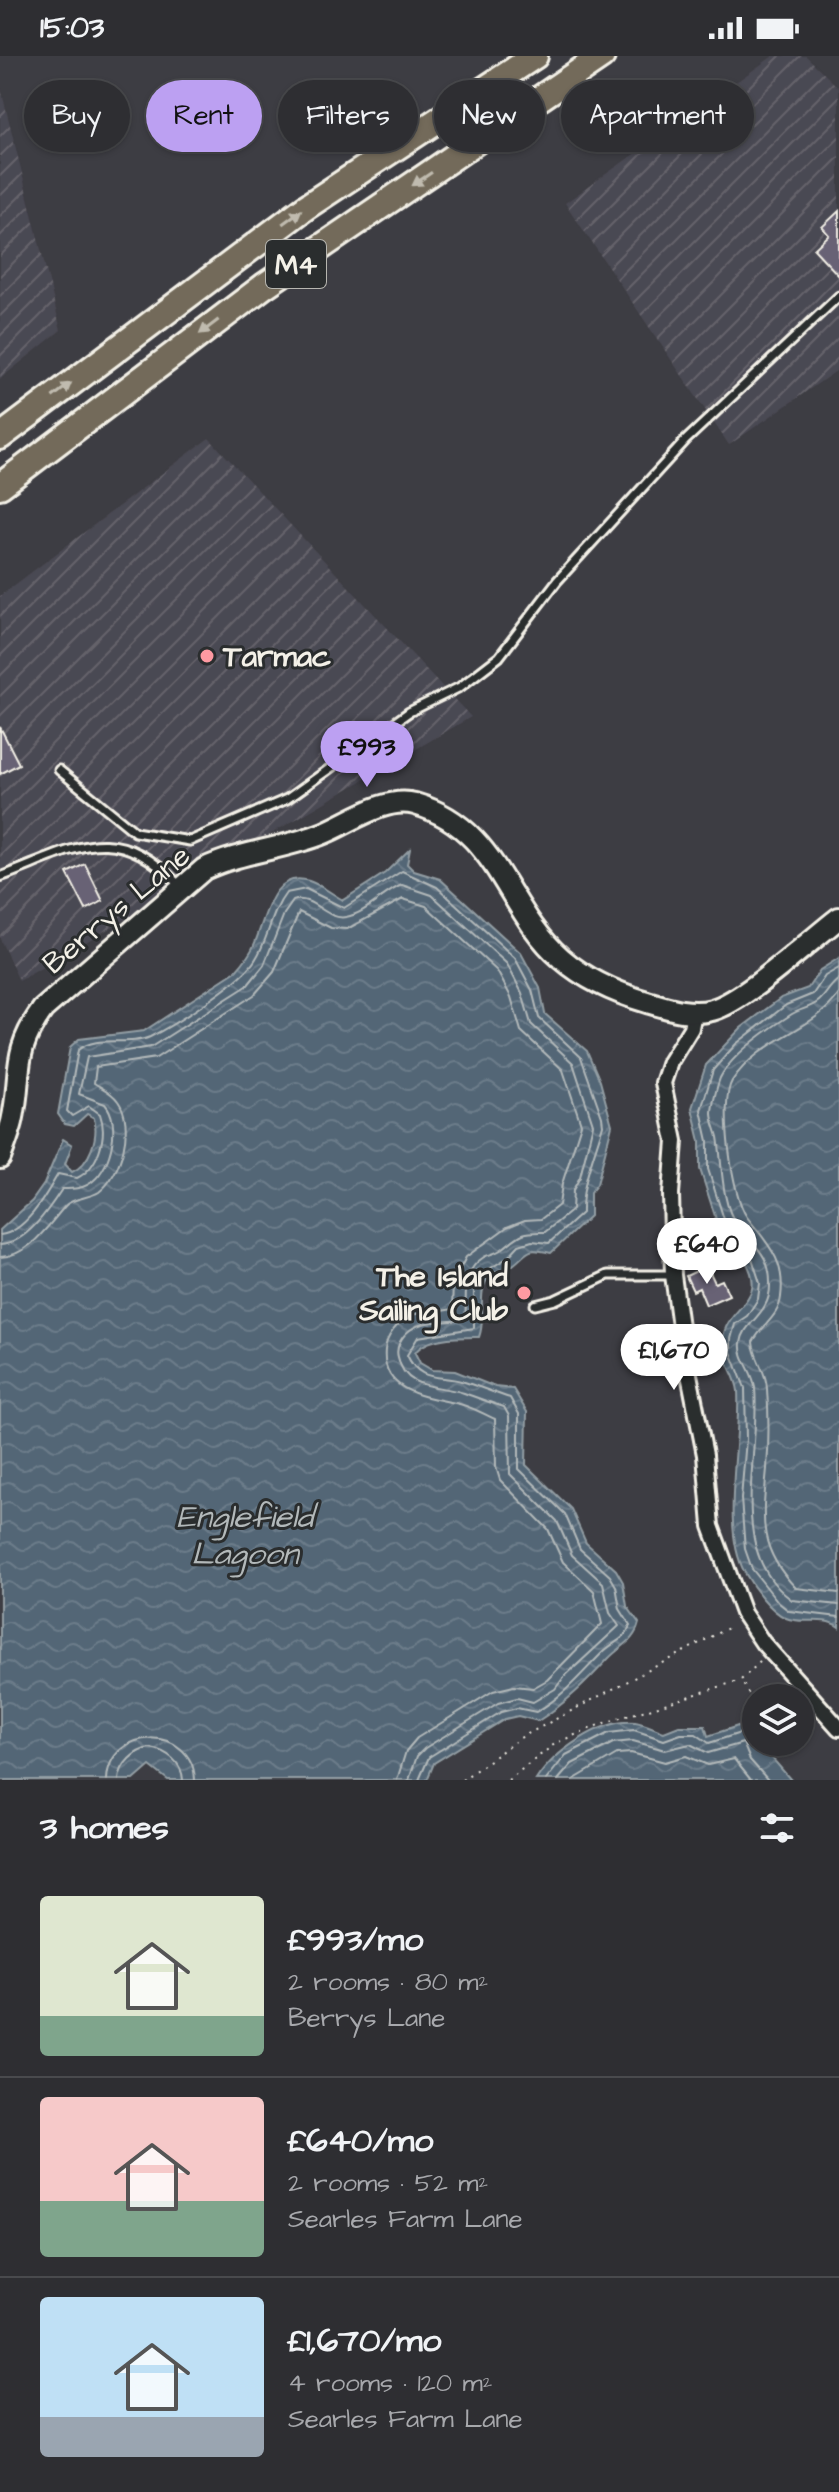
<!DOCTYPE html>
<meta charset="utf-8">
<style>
body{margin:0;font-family:"Architects Daughter",sans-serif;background:#3a3a3e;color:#f1f3f6;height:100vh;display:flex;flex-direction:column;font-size:30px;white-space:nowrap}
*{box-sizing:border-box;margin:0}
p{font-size:26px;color:#a7a8ac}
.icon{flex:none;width:44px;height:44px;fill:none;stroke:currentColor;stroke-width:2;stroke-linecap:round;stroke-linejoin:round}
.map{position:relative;height:1724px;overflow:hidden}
.details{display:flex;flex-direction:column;background:#2e2e32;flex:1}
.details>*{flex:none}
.guide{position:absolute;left:24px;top:24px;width:792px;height:72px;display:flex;gap:16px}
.tools{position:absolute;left:742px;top:1628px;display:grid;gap:16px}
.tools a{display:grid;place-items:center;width:72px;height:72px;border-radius:50%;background:#2e2e32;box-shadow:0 2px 6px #0004,0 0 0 2px #494a4d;font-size:40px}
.price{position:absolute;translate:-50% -68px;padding:0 18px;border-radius:28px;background:#fff;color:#222;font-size:26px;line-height:52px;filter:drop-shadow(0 2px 4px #0008)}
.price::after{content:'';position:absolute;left:50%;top:48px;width:24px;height:18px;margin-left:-12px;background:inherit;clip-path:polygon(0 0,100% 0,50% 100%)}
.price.current{background:#bca0f2;color:#111}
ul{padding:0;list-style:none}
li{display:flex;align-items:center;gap:24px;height:200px;padding:0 40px}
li+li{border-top:2px solid #494a4d}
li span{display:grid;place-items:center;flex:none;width:224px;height:160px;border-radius:8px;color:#555}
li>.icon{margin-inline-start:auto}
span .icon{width:96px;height:96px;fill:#fffc;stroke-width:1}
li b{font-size:34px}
h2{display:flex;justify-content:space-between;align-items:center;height:96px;padding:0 40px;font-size:34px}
.tag{padding:0 28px;border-radius:36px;background:#2e2e32;box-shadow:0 2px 6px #0004,0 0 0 2px #494a4d;font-size:28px;line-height:72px}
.tag.current{background:#bca0f2;color:#111}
.status{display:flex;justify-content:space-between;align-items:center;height:56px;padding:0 40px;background:#2e2e32;direction:ltr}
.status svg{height:22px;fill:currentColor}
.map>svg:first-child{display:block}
.industrial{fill:url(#industrial-furrows)}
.water{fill:url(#water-waves);stroke:#939ea4;stroke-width:2}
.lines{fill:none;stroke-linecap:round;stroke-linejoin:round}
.shore{stroke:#b3b9ba;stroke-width:2}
.building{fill:#686274;stroke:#f4f1e8;stroke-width:2}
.lane-casing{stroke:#f4f1e8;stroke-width:13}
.street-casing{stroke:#f4f1e8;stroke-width:20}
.secondary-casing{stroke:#f4f1e8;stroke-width:26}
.highway-casing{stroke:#f4f1e8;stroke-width:30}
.path{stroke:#f4f1e8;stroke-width:2;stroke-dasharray:2 6;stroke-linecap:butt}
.lane{stroke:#2a2d2e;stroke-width:7}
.street{stroke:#2a2d2e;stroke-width:14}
.secondary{stroke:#2a2d2e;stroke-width:20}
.highway{stroke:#736b5a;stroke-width:24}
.oneway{fill:#c0bbaf}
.poi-dot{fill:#ff9aa2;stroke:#2a2d2e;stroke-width:3}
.labels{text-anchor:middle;stroke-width:6;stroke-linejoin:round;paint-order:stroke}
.shield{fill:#2a2d2e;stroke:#b7b6b0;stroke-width:2}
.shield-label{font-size:28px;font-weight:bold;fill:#f4f1e8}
.poi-label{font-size:30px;font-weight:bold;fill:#f4f1e8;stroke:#2a2d2e;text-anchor:start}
.street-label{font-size:30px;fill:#f4f1e8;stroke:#2a2d2e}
.water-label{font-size:32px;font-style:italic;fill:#b3b9ba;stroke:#2a2d2e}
</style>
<div class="status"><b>15:03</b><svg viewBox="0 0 49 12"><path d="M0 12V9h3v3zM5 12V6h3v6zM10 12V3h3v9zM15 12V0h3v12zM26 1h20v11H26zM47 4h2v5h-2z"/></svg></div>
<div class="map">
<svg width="839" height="1724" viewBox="0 0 839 1724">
<defs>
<pattern id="industrial-furrows" width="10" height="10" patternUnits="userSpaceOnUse" patternTransform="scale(2)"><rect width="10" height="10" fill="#4a4852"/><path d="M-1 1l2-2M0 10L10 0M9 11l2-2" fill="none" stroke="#65636b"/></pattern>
<pattern id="water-waves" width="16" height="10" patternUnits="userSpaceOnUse" patternTransform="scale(2)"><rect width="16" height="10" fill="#526676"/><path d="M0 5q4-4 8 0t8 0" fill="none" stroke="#6c7c8a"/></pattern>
</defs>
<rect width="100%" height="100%" fill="#3d3d43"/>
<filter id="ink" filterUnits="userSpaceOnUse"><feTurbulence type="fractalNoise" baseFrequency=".0125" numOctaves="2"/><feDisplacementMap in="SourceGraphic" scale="16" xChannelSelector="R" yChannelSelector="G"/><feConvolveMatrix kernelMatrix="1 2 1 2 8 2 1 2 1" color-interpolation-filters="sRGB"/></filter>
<g filter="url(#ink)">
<g class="industrial">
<path d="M773,0H806L839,32V313L729,389L565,147Z"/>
<path d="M0,29L61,274L0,323Z"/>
<path d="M209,382L471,661L19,925L0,883V540Z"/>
</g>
<g class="water">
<path d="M410,793L407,808L414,815L440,823L521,897L540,932L545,958L587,995L600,1025L612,1069L597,1128L590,1137V1160L551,1197C525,1191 531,1195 513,1209C506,1214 496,1214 490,1220C475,1235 487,1262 479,1281C460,1281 426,1280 415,1297L420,1307L432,1314L455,1315L495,1331L513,1333L527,1356L526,1409L571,1453L586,1487L616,1514L623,1526L627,1550L639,1567C634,1587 621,1589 608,1603C586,1627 566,1647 538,1665L518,1660L505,1663L434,1707L427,1724H168L150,1710L134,1724H0V1174L32,1145L44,1128L63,1083L72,1089L65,1108L72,1116C90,1108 99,1081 94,1062L87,1058L74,1070L65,1068L58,1058L70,991L79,983L144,975L236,915C243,907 250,899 254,889C265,865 271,813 309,825C321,829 332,838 343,844L385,817Z"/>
<path d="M839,902V1571C823,1559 803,1569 786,1562C771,1556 753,1531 745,1517C720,1473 741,1387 738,1335C736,1316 720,1304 723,1283C726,1250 770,1246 745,1204C739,1194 734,1188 723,1185L700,1113V1085L692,1052L706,1009L741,972L781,942L808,932L820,914Z"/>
<path d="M756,1664V1686H763L765,1694L791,1724H536C554,1696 600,1663 635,1666C644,1667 655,1673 664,1676L679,1670H705L708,1680Z"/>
</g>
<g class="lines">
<g class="shore">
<path d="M839,912L825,920L813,938L786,949L736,988L713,1014L701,1054L708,1085V1113L728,1176L750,1196L760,1227L758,1243L747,1260L735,1268L731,1283V1296L745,1332L746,1383L741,1443L745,1493L752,1513L779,1547L789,1555L839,1561"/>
<path d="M839,923C830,929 827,938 819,945C811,952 800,953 792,958C770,972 731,999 720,1022C717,1030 712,1050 712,1057C712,1065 716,1073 718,1081C722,1104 721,1149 737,1169C754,1190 771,1198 770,1230C770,1259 743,1266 741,1287C739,1303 754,1316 755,1332C761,1401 725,1496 792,1544L839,1549"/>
<path d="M839,938C814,975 760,982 732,1025C719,1046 732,1141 747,1161C767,1187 786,1204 781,1241C779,1261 761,1270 753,1286C754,1303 767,1315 767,1333C769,1359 769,1386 767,1413C762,1464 758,1493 796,1532L839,1537"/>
<path d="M0,1179C26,1176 46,1139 58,1118L77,1122C98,1112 108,1080 100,1058L89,1050L72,1060L67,1055L78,994C97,978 128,991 150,981C174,969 242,926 255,904C269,883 270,858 286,837L306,833L344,852L402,815L437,831L515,902L532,934L539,962L581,1001L602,1061L603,1069C595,1097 581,1129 582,1157L549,1187L532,1185L519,1189L507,1202L481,1218L474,1233V1272L418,1281L407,1299C419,1326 438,1319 461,1325C478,1330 494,1337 510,1342L519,1358V1413L565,1458L580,1493L610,1520L616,1530L620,1553L630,1569C626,1584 613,1586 603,1596C581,1618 564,1640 536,1656L517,1652L501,1656L429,1701L419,1724"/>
<path d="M0,1189C26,1188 49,1153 62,1133C73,1133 84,1133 93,1125C112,1110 121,1066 105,1048L79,1038L87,1001L151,991L247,930L264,909L284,858L293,845C313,838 326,865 346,861C367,857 384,836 402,829L432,839L507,908L522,937L531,968L573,1007L593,1068L580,1121L573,1134L572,1154L545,1176C520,1175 520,1179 502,1193C497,1197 490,1198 484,1201C459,1217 468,1239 465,1263C447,1268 426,1262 410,1274C402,1280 395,1291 398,1301C405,1336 439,1328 464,1337C478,1342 491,1347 504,1351L509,1360L510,1418L557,1465L572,1499L603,1527L610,1557L619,1570L564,1621L555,1633L533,1646L517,1642L498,1647L425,1692L417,1700L409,1724"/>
<path d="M0,1201C30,1200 48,1169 66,1149C72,1142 90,1142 99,1136C122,1119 135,1068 118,1045C112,1036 102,1032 94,1027L96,1011L156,1002L254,939L274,916L299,856L331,872L347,873L403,843L426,850L497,915L511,941L521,975L563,1014L581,1068L562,1128L559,1149L541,1163L525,1164L507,1171L466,1201L453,1227L452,1253C438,1257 424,1254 410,1260C398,1266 386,1280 385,1294C381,1336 426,1341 455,1347C469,1349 483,1358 495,1363L496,1411L500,1424L548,1473L563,1506L594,1535L602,1568L547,1624L533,1632L514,1630L493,1635L417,1682L406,1695L397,1724"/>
<path d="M107,1724C109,1669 193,1668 195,1724"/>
<path d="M119,1724C120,1708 135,1694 150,1692C167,1695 182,1706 183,1724"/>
<path d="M546,1724L566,1699L609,1677L634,1674L664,1684L681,1678H696L709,1687L756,1672"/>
<path d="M558,1724L572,1708L613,1687L633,1685L665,1694L690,1688L708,1697L743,1687L750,1704L768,1724"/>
<path d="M573,1724L617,1698L631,1697L665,1706L686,1700L708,1709L734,1703L751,1724"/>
</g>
</g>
<g class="building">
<path d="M839,155V220L814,193L829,179L822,171Z"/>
<path d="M0,671L19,708L0,718Z"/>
<path d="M85,808L103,845L86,854L67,817Z"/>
<path d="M707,1210L715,1227L722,1224L729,1239L706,1249L699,1232L693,1235L686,1220Z"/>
</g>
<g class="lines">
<defs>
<g id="lane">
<path d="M59,714L135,776L190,785L287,743L409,656L460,631L499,601L557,525L686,384L839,240"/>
<path d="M0,821C76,793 113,761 179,829"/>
<path d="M535,1249L555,1244L608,1219H673"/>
</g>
<path id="street" d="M694,956L691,972L670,1006L663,1027L675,1085L671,1138L673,1219L681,1278L705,1399L711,1470L743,1557L763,1587L839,1672"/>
<path id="secondary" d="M0,1102C4,1090 9,1078 12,1066C23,1018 10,998 43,953L204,813C242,795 285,793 324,777C351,766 385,740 415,748C499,772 504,852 561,902C585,923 616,937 647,946C667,952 691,960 712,954C745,945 809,885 839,862"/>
<g id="highway">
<path d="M0,381L306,151L535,0"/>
<path d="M0,430L264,230L602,0"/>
</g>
</defs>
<use href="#lane" class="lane-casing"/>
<use href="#street" class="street-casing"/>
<use href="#secondary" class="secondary-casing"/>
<use href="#highway" class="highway-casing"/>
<g class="path">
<path d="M756,1652L741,1624L761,1605"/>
<path d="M462,1724L520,1682L732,1570"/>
<path d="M508,1724L556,1687L601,1668L741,1624"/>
</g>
<use href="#lane" class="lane"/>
<use href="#street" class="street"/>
<use href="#secondary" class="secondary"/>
<use href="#highway" class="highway"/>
</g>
<defs><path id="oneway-solid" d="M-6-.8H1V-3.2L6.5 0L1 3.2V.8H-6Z" transform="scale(2)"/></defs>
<g class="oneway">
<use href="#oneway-solid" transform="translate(422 123) rotate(146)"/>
<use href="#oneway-solid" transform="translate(292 161) rotate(-36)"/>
<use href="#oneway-solid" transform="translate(209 271) rotate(143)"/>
<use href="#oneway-solid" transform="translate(62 334) rotate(-37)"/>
</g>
</g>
<g class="poi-dot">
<circle cx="207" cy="600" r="8"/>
<circle cx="524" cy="1237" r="8"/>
</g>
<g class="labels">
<rect class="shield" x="266" y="184" width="60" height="48" rx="6"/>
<g class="shield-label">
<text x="296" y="218">M4</text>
</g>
<g class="poi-label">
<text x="223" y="610">Tarmac</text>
<text x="508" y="1230" text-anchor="end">The Island<tspan x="508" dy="34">Sailing Club</tspan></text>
</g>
<g class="street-label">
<text transform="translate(116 853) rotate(-40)" y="10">Berrys Lane</text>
</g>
<g class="water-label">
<text x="245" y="1471">Englefield<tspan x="245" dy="37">Lagoon</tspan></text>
</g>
</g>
</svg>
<div class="tools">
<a><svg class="icon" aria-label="layers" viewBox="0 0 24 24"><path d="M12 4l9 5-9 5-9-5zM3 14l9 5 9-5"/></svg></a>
</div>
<b class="price current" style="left:367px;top:733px">£993</b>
<b class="price" style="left:707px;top:1230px">£640</b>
<b class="price" style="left:674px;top:1336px">£1,670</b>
<div class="guide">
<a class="tag">Buy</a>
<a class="tag current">Rent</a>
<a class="tag">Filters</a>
<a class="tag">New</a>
<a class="tag">Apartment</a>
</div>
</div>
<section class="details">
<h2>3 homes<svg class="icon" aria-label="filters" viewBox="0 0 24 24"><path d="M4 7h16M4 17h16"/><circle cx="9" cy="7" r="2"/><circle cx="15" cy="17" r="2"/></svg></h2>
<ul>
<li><span style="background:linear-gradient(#dfe7d0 75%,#7fa58c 0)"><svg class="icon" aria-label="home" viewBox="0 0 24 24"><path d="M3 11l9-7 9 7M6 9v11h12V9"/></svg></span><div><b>£993/mo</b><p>2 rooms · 80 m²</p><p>Berrys Lane</p></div></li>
<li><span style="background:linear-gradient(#f6c9c9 65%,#7fa58c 0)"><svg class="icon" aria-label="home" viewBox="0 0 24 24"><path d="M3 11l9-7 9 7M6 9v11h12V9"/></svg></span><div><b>£640/mo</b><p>2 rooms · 52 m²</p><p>Searles Farm Lane</p></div></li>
<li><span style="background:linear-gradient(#bfe0f5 75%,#9aa5b1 0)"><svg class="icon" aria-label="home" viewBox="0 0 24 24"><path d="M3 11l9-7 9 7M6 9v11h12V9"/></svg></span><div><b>£1,670/mo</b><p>4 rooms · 120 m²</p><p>Searles Farm Lane</p></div></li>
</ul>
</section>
